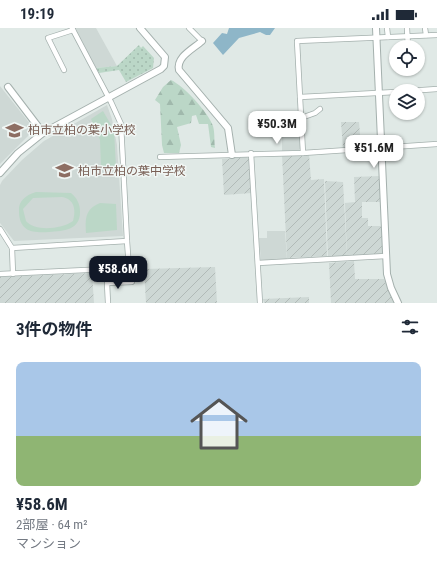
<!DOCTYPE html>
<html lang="ja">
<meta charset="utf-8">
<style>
body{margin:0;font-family:"Roboto Condensed","Noto Sans JP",sans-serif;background:#f6f6f7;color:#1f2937;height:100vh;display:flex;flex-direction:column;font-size:15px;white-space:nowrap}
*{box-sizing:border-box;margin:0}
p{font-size:13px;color:#747a83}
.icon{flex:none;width:22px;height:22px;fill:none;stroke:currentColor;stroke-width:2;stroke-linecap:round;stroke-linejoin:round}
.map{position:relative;height:275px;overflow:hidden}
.sheet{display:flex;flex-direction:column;background:#fff;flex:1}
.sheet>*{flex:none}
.tools{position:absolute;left:389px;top:12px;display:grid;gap:8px}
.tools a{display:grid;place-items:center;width:36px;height:36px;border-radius:50%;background:#fff;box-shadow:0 1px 3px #0004;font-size:20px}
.price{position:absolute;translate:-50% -34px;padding:0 9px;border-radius:8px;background:#fff;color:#222;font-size:13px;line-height:26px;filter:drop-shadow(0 1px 2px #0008)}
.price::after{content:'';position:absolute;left:50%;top:24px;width:12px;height:9px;margin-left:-6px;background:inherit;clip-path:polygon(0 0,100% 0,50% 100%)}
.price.current{background:#111827;color:#fff}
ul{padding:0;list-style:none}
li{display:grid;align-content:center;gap:8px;height:212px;padding:0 16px}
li+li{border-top:1px solid #e0e1e3}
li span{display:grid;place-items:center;height:124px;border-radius:8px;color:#555}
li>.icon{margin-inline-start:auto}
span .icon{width:72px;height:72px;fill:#fffc;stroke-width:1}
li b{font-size:17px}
h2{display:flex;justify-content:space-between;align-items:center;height:48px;padding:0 16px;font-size:17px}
.status{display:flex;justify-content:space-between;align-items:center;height:28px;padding:0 20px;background:#fff;direction:ltr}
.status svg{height:11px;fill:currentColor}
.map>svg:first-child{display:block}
.built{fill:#ced8d5}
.industrial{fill:url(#industrial-furrows)}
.forest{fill:url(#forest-firs)}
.park{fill:url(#park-dots)}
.pitch{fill:#bbd7c7;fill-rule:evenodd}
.water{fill:#8eb6c8}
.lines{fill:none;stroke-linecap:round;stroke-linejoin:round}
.minor-casing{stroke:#a4b0ad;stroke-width:6}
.tertiary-casing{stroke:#a4b0ad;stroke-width:8}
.minor{stroke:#fff;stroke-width:4.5}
.tertiary{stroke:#fff;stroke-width:6}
.labels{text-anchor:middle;stroke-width:3;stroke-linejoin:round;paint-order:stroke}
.education-label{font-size:12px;fill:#785e54;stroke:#f0f6f4;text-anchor:start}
</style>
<div class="status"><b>19:19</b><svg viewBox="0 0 49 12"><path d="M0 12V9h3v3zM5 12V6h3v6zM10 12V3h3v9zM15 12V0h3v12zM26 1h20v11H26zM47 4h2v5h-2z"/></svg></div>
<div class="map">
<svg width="437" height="275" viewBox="0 0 437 275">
<defs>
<pattern id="industrial-furrows" width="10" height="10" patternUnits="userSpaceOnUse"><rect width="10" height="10" fill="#ced8d5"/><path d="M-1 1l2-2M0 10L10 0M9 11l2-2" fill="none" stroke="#b1bab7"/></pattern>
<pattern id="forest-firs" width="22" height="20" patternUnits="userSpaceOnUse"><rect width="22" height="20" fill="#bbd7c7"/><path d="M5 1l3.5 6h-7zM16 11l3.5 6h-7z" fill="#a0b9ac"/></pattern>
<pattern id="park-dots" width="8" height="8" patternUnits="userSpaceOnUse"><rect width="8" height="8" fill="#bbd7c7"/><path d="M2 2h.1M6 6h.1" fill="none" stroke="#a0b9ac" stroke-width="1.8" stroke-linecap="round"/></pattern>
</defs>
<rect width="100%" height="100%" fill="#e0e9e6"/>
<g class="built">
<path d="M75,0H96L117,38L96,40Z"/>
<path d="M0,58L31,97L29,107L0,136Z"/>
<path d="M107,77L112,91L117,117L123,208L14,213L0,195V157L2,153L22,132L44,113Z"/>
<path d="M300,105L301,120L299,122L282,123V106Z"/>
<path d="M267,203H285L287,232L263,234L261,232L259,210H267Z"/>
</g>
<g class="industrial">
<path d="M341,94H359L361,119L343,120Z"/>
<path d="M309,126L311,152L324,151L327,228L287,230L282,127Z"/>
<path d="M247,129L250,132L252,165L224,167L222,131Z"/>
<path d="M380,148L382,174H362V190H368V198H383V225L379,227L347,229L345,175L355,174L354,149Z"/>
<path d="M325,153L343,154L347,228L328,229Z"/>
<path d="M354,233L355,251H384L394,275H331L329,235Z"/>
<path d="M215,239L217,275H146L144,241Z"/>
<path d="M92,245L94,275H0V249Z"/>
<path d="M309,269V275H264L263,271Z"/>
</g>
<path class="forest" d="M171,52C184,58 208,84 213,98C215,105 214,113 215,120L211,119L208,96H199L196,87L192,88L191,95L177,99L181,117L179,125H164L162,117L160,76L155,72L163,59Z"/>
<path class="park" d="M139,17L141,20L143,18L154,30L153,40L126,54L119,42L99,45L96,40L117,38Z"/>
<g class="pitch">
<path d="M103,83L114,102L116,139H101L100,112L91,91Z"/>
<path d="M36,164L71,165C77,170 80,176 80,184C80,202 64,203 49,204C33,205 19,204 19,183C18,173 26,167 36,164ZM62,169C75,171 76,183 73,193C62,201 35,204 26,193L23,181L33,170Z"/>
<path d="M100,175L116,176L117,202L86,205C85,191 85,181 100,175Z"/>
</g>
<path class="water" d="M229,0H275L270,7H266L260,4L239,10L223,27L213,15L222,5L227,6Z"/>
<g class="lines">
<defs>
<g id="minor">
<path d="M189,0L202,13"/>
<path d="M387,0L388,9"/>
<path d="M407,0L408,19"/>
<path d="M425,0L426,7"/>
<path d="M64,42L48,10L73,2"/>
<path d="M408,63L437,61"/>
<path d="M300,69L396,64"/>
<path d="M301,90L315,85L320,81"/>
<path d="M251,125L260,275"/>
<path d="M303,125L297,13L437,7"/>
<path d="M160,129L303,125L437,116"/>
<path d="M0,201L12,220L127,213L121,96L111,74L72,0"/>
<path d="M12,220L13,246"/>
<path d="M258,235L386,228"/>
<path d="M0,246L129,240L127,213"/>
<path d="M108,275L107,255L132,254"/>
</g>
<g id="tertiary">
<path d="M376,0L387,246L391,260L398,275"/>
<path d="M202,13C193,21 176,29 179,42L228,100L232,127"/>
<path d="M8,59L43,105"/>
<path d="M0,145L18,125L43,105L161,41L164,38L165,29L140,0"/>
</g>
</defs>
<use href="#minor" class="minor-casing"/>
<use href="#tertiary" class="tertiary-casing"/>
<use href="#minor" class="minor"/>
<use href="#tertiary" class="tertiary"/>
</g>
<defs>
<symbol id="school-bare" viewBox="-9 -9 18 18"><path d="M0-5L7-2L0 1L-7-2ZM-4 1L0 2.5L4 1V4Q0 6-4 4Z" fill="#8d6e63" stroke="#f0f6f4" stroke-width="2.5" paint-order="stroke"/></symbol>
</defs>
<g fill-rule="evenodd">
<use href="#school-bare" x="2" y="90" width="25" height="25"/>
<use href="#school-bare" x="52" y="130" width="25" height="25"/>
</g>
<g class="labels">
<g class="education-label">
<text x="28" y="106">柏市立柏の葉小学校</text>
<text x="78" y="147">柏市立柏の葉中学校</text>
</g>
</g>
</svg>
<div class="tools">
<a><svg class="icon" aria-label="locate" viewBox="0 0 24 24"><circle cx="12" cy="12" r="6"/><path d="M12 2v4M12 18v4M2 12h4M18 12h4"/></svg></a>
<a><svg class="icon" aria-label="layers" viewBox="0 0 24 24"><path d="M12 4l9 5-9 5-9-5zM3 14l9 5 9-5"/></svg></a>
</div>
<b class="price" style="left:277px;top:117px">¥50.3M</b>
<b class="price" style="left:374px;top:141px">¥51.6M</b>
<b class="price current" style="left:118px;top:262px">¥58.6M</b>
</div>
<section class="sheet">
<h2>3件の物件<svg class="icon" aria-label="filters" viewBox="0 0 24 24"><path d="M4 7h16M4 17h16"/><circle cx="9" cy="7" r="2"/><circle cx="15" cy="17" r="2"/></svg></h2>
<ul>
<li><span style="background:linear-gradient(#a9c7e8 60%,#8fb573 0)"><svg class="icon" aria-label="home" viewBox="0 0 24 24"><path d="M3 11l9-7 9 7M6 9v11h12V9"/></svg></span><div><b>¥58.6M</b><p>2部屋 · 64 m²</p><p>マンション</p></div></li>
</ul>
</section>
